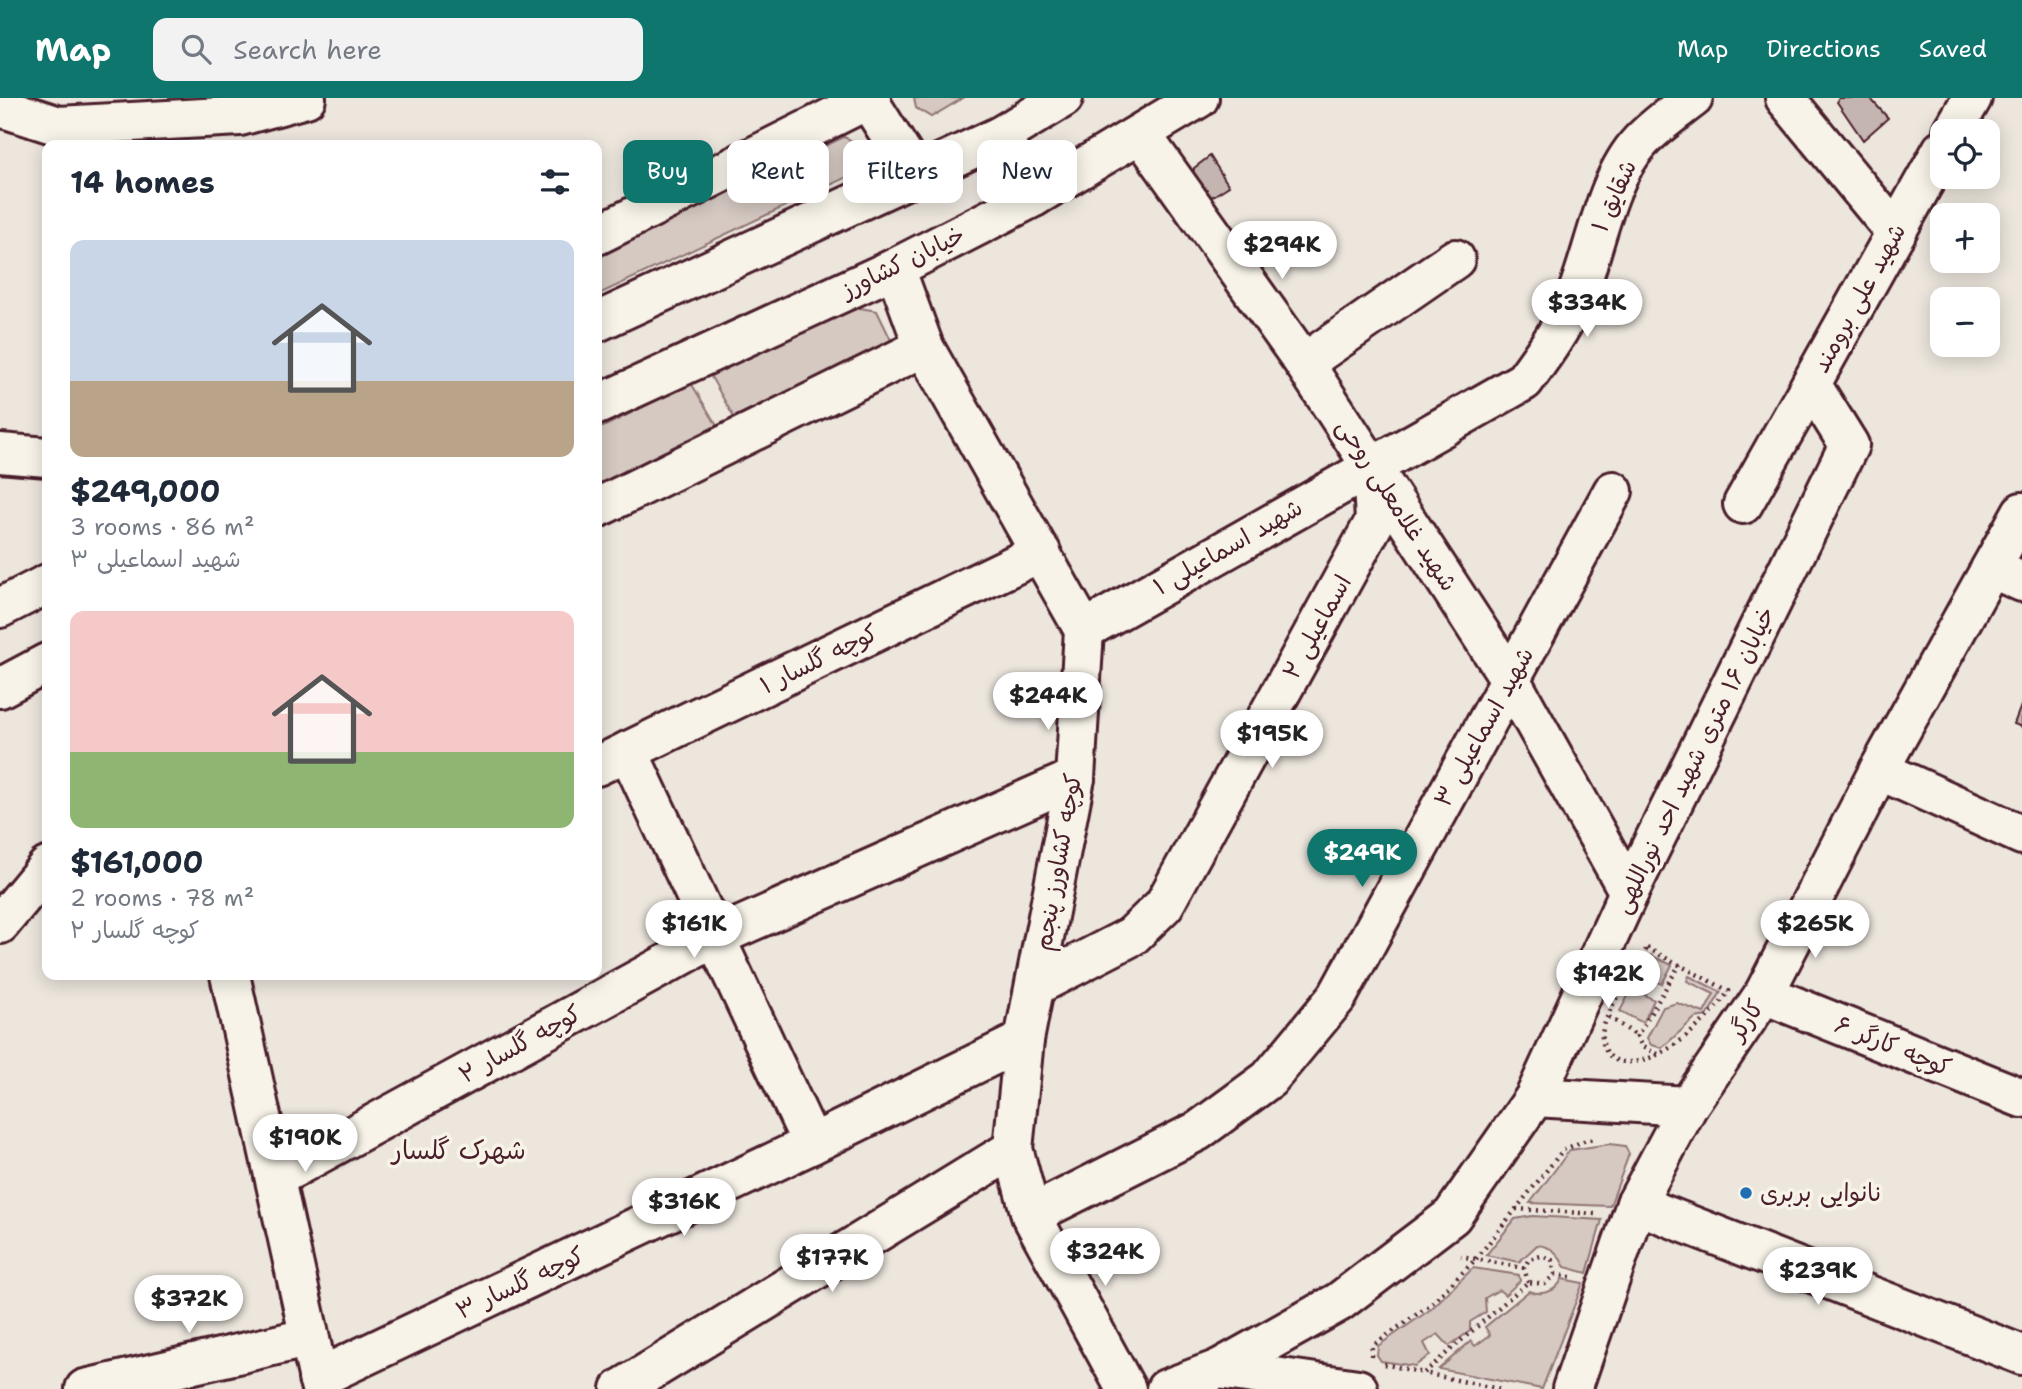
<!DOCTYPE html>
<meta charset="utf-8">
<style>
body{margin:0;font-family:"Shantell Sans","Playpen Sans Arabic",sans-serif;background:#f2f2f3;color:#1f2937;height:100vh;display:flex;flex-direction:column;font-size:26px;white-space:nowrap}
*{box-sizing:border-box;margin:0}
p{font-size:23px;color:#747a83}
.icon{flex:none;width:38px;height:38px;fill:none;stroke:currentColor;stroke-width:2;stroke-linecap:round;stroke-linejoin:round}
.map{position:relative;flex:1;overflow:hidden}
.panel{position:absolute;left:42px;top:42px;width:560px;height:840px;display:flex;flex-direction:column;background:#fff;border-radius:14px;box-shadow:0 4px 18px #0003}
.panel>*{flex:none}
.guide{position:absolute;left:623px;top:42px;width:665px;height:63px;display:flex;gap:14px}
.controls{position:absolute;left:1930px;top:21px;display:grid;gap:14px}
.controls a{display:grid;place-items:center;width:70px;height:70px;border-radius:14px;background:#fff;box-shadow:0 4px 18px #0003;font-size:35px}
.price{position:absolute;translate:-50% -60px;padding:0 16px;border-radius:24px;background:#fff;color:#222;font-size:23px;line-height:46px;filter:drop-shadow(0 2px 4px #0008)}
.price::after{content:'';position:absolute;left:50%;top:42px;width:21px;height:16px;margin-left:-10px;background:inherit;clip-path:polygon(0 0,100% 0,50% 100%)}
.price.current{background:#0f766e;color:#fff}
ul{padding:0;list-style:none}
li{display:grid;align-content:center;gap:14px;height:371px;padding:0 28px}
li span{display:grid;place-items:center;height:217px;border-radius:14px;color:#555}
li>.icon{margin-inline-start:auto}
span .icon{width:126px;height:126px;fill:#fffc;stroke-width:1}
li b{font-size:30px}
h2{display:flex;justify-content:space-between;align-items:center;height:84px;padding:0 28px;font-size:30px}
.pill{padding:0 24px;border-radius:14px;background:#fff;box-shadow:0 4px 18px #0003;font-size:24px;line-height:63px}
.pill.current{background:#0f766e;color:#fff}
header{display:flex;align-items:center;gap:42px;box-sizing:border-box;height:98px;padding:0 35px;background:#0f766e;color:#fff}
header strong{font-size:33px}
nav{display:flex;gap:38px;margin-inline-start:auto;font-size:24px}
.search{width:490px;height:63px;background:#f2f2f3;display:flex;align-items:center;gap:18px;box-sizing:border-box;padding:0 24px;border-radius:14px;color:#747a83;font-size:26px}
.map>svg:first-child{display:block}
.green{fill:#d5c9c2;stroke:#907476;stroke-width:2}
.building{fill:#c4b5b0;stroke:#4a1f2b;stroke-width:2}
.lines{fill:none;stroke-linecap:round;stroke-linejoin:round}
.minor-casing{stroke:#4a1f2b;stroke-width:44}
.major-casing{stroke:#4a1f2b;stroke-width:44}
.path{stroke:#4a1f2b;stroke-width:4.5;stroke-dasharray:2 5;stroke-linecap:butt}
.minor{stroke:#f7f3e8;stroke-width:38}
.major{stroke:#f7f3e8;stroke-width:38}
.poi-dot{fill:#1f6fb2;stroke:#f7f3e8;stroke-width:2.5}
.labels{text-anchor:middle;stroke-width:7;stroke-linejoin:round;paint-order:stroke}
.street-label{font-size:24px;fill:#4a1f2b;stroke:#f7f3e8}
.poi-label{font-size:24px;fill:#4a1f2b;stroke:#f7f3e8;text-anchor:start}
.neighbourhood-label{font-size:26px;fill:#4a1f2b;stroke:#f7f3e8}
</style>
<header>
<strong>Map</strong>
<div class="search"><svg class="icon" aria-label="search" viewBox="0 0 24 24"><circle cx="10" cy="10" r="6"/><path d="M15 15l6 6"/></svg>Search here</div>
<nav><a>Map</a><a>Directions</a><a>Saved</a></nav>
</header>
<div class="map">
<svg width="2022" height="1291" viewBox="0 0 2022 1291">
<rect width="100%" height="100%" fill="#ece6dd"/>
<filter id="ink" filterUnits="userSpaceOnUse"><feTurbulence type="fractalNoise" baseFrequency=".0143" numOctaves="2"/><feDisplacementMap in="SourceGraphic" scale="14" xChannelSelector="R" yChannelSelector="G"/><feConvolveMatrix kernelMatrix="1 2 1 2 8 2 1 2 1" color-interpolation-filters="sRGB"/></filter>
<g filter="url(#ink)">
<g class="green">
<path d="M914,0H963L931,19L916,10Z"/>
<path d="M844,39L862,48V72L597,197V156Z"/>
<path d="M860,210L877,213L893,246L737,325L710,277L843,215Z"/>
<path d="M691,285L719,331L597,390V332Z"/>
<path d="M1650,857L1672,867L1662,886L1652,882L1645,897L1654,902L1643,925L1620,913Z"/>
<path d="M1689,878L1721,894L1707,918L1695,920L1662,950L1651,947L1647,940L1663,909L1677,905L1704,915L1714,896L1687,883Z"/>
<path d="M1610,1046L1625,1048L1629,1056L1610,1108L1530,1105L1570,1052Z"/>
<path d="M1532,1118L1602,1122L1587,1175L1565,1169C1557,1155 1554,1149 1537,1147L1519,1164L1486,1157L1515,1121Z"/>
<path d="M1473,1170L1519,1177L1520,1183L1505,1197L1499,1192L1485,1200L1486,1214L1470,1224V1233L1449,1248L1438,1236L1424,1245L1430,1257L1415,1268L1381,1263L1377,1257L1378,1248L1431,1211Z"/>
<path d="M1562,1181L1583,1185L1542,1291L1439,1271L1471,1243L1475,1248L1490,1237L1485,1229L1529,1193C1542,1198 1556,1194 1562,1181Z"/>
</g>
<g class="building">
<path d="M1839,0H1870L1888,20L1863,42L1837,4Z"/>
<path d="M1210,58L1229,88L1207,102L1192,84L1194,70Z"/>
<path d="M2022,605V629L2014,626Z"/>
</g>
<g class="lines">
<defs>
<g id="minor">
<path d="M867,0L914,75"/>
<path d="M1785,0L1896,135"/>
<path d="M0,9L59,28L240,18L306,0"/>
<path d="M1953,33L1972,0"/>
<path d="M1141,36L1304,265L1510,581L1629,794"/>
<path d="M597,137L871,0"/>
<path d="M895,170L924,249L1084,532L1075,680L1024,942L1013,1051L1031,1117L1126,1291"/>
<path d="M1304,265L1455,161"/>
<path d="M0,355L47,359"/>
<path d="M1743,406L1811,286"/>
<path d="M597,410L924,249"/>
<path d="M1991,470L2022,484"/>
<path d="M1084,532L1524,283C1543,257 1562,231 1575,201C1595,155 1604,83 1640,44C1655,28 1675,14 1693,0"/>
<path d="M628,653L812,1046"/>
<path d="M597,668L1041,454"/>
<path d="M1879,672L2022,737"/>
<path d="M0,826L47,769"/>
<path d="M230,877L321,1291"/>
<path d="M1035,888L1132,838L1164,807L1375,423L1372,369"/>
<path d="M1764,896L2022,1000"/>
<path d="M1535,999L1688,1008"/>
<path d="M275,1080L716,839L1075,680"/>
<path d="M1636,1106L2022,1257"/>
<path d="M1031,1117L1198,1033L1269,981L1337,899L1613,393"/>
<path d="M1219,1271L1358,1291"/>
<path d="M318,1280L812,1046L1024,942"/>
<path d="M85,1291L307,1240"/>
<path d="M621,1291L1013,1051"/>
<path d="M1166,1291L1219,1271L1339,1204L1452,1118L1535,999L1629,794L1849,347L1811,286L1942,52"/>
<path d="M1572,1291L1636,1106L1688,1008L1764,896L1879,672L2022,414"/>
</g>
<g id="major">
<path d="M1000,38L1034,99"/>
<path d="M597,224L1000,38L1063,0"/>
<path d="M597,307L895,170L1034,99L1199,0"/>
<path d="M0,510L47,486"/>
<path d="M0,590L47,565"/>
</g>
</defs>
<use href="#minor" class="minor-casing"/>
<use href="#major" class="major-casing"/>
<g class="path">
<path d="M1647,850L1729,893C1709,922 1655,975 1616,962C1607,959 1601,945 1602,936C1606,910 1634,873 1647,850Z"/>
<path d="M1609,919L1637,938"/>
<path d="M1658,956L1642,949L1637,938L1680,866"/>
<path d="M1516,1111L1596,1116"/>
<path d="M1524,1170L1476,1161L1563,1052L1586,1042L1596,1041"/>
<path d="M1555,1176L1575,1180"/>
<path d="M1371,1258L1372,1248L1430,1207L1476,1161L1461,1158"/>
<path d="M1384,1266L1424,1275"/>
<path d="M1499,1291L1424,1275L1528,1184L1545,1186L1555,1176L1552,1162L1541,1158L1529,1161L1524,1170L1528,1184"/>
</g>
<use href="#minor" class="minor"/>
<use href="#major" class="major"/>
</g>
</g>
<circle class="poi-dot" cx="1746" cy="1095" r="7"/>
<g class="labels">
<g class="street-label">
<text transform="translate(1614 98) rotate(-66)" y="8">شقایق ۱</text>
<text transform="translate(903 164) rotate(-26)" y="8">خیابان کشاورز</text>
<text transform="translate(1859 200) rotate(-61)" y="8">شهید علی برومند</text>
<text transform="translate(1397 407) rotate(57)" y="8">شهید غلامعلی روحی</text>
<text transform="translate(1228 449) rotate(-30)" y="8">شهید اسماعیلی ۱</text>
<text transform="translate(1317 529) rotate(-61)" y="8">اسماعیلی ۲</text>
<text transform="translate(819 561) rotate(-26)" y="8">کوچه گلسار ۱</text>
<text transform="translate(1484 629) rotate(-61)" y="8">شهید اسماعیلی ۳</text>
<text transform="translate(1694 662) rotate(-64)" y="8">خیابان ۱۶ متری شهید احد نوراللهی</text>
<text transform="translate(1058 764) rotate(-80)" y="8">کوچه کشاورز پنجم</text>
<text transform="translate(1746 922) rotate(-56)" y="8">کارگر</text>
<text transform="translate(520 946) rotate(-29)" y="8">کوچه گلسار ۲</text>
<text transform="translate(1893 948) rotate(22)" y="8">کوچه کارگر ۶</text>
<text transform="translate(520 1185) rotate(-25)" y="8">کوچه گلسار ۳</text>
</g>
<g class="poi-label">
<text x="1760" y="1103">نانوایی بربری</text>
</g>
<g class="neighbourhood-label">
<text x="459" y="1061">شهرک گلسار</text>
</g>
</g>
</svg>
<div class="controls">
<a><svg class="icon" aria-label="locate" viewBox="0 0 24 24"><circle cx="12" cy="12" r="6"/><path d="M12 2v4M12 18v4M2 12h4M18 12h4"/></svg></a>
<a>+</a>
<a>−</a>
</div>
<b class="price" style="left:1282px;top:183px">$294K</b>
<b class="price" style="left:1587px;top:241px">$334K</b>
<b class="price" style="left:1048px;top:634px">$244K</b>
<b class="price" style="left:1272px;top:672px">$195K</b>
<b class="price current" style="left:1362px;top:791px">$249K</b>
<b class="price" style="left:694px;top:862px">$161K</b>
<b class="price" style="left:1815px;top:862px">$265K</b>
<b class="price" style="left:1608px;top:912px">$142K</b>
<b class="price" style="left:305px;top:1076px">$190K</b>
<b class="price" style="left:684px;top:1140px">$316K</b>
<b class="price" style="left:1105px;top:1190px">$324K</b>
<b class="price" style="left:832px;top:1196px">$177K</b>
<b class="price" style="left:1818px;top:1209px">$239K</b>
<b class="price" style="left:189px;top:1237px">$372K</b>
<div class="guide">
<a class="pill current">Buy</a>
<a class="pill">Rent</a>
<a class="pill">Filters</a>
<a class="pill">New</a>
</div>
<section class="panel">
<h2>14 homes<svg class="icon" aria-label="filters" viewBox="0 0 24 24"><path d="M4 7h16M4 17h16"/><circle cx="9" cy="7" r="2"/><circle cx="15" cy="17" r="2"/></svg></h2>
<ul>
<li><span style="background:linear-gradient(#c9d6e8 65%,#b9a48a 0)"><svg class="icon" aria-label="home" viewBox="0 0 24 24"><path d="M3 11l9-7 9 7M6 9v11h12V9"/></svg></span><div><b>$249,000</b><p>3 rooms · 86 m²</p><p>شهید اسماعیلی ۳</p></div></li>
<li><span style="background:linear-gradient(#f6c9c9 65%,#8fb573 0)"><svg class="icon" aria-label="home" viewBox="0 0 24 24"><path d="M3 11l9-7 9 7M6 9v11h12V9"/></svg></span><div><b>$161,000</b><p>2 rooms · 78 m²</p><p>کوچه گلسار ۲</p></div></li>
</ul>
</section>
</div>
